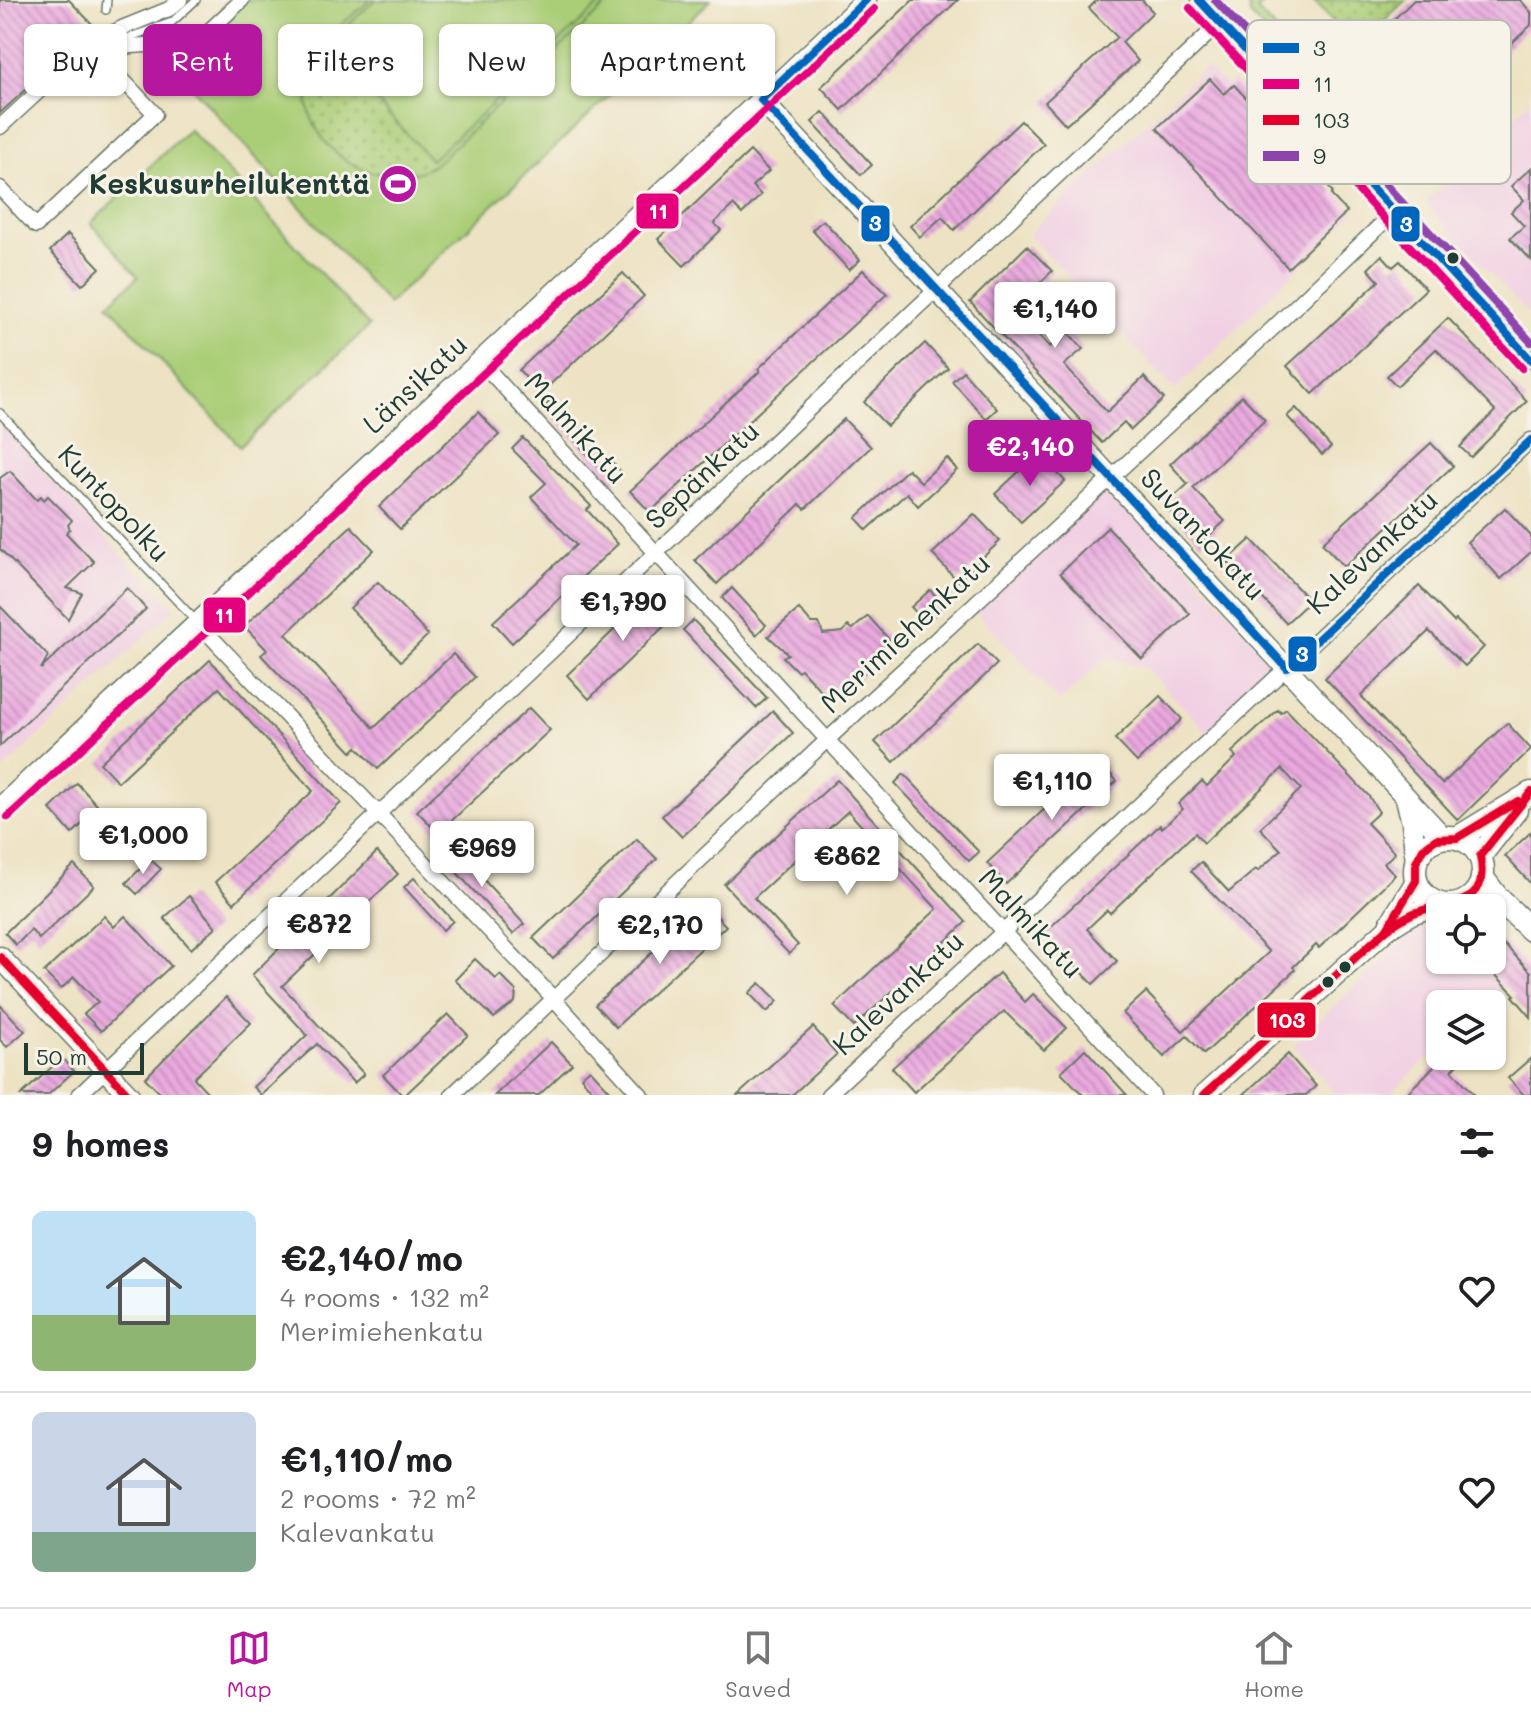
<!DOCTYPE html>
<meta charset="utf-8">
<style>
body{margin:0;font-family:Mali,sans-serif;background:#f2f2f2;color:#202124;height:100vh;display:flex;flex-direction:column;font-size:30px;white-space:nowrap}
*{box-sizing:border-box;margin:0}
p{font-size:26px;color:#757577}
.icon{flex:none;width:44px;height:44px;fill:none;stroke:currentColor;stroke-width:2;stroke-linecap:round;stroke-linejoin:round}
.map{position:relative;height:1095px;overflow:hidden}
.drawer{display:flex;flex-direction:column;background:#fff;flex:1}
.drawer>*{flex:none}
.hud{position:absolute;left:24px;top:24px;width:800px;height:72px;display:flex;gap:16px}
.fabs{position:absolute;left:1426px;top:894px;display:grid;gap:16px}
.fabs a{display:grid;place-items:center;width:80px;height:80px;border-radius:12px;background:#fff;box-shadow:0 2px 6px #0004;font-size:40px}
.scale{position:absolute;left:24px;bottom:20px;width:120px;box-sizing:border-box;padding-left:8px;border:4px solid #1f3d34;border-top:0;font-size:22px;line-height:28px;white-space:nowrap;color:#1f3d34;-webkit-text-stroke:6px #f7f3e8;paint-order:stroke}
.price{position:absolute;translate:-50% -68px;padding:0 18px;border-radius:8px;background:#fff;color:#222;font-size:26px;line-height:52px;filter:drop-shadow(0 2px 4px #0008)}
.price::after{content:'';position:absolute;left:50%;top:48px;width:24px;height:18px;margin-left:-12px;background:inherit;clip-path:polygon(0 0,100% 0,50% 100%)}
.price.on{background:#b5179e;color:#fff}
ul{padding:0;list-style:none}
li{display:flex;align-items:center;gap:24px;height:200px;padding:0 32px}
li+li{border-top:2px solid #e0e0e0}
li span{display:grid;place-items:center;flex:none;width:224px;height:160px;border-radius:12px;color:#555}
li>.icon{margin-inline-start:auto}
span .icon{width:96px;height:96px;fill:#fffc;stroke-width:1}
li b{font-size:34px}
h2{display:flex;justify-content:space-between;align-items:center;height:96px;padding:0 32px;font-size:34px}
.chip{padding:0 28px;border-radius:12px;background:#fff;box-shadow:0 2px 6px #0004;font-size:28px;line-height:72px}
.chip.on{background:#b5179e;color:#fff}
.tab-bar{display:flex;justify-content:space-around;align-items:center;height:112px;border-top:2px solid #e0e0e0;background:#fff;font-size:22px;color:#757577}
.tab-bar a{display:grid;justify-items:center;gap:4px}
.tab-bar .on{color:#b5179e}
.map>svg:first-child{display:block}
.built{fill:#f1d0e3}
.grass{fill:#aace77;stroke:#648656;stroke-width:2}
.park{fill:url(#park-dots);stroke:#648656;stroke-width:2}
.building{fill:url(#building-back-hatch)}
.lines{fill:none;stroke-linecap:round;stroke-linejoin:round}
.lane-casing{stroke:#677766;stroke-width:10}
.street-casing{stroke:#677766;stroke-width:17}
.secondary-casing{stroke:#677766;stroke-width:23}
.primary-casing{stroke:#677766;stroke-width:25}
.lane{stroke:#fff;stroke-width:7}
.street{stroke:#fff;stroke-width:14}
.secondary{stroke:#fff;stroke-width:20}
.primary{stroke:#fff;stroke-width:22}
.bus-1-casing{stroke:#f7f3e8;stroke-width:14}
.bus-2-casing{stroke:#f7f3e8;stroke-width:14}
.bus-3-casing{stroke:#f7f3e8;stroke-width:14}
.bus-4-casing{stroke:#f7f3e8;stroke-width:14}
.bus-1{stroke:#0065bd;stroke-width:8}
.bus-2{stroke:#e5007d;stroke-width:8}
.bus-3{stroke:#e4002b;stroke-width:8}
.bus-4{stroke:#8e44ad;stroke-width:8}
.bus-dot{fill:#1f3d34;stroke:#f7f3e8;stroke-width:3}
.labels{text-anchor:middle;stroke-width:6;stroke-linejoin:round;paint-order:stroke}
.poi-label{font-size:28px;font-weight:bold;fill:#1f3d34;stroke:#f7f3e8;text-anchor:end}
.street-label{font-size:28px;fill:#1f3d34;stroke:#f7f3e8}
.key{fill:#f7f3e8;stroke:#b6bcb2;stroke-width:2}
.key-label{font-size:22px;fill:#1f3d34}
.line-badge{stroke:#f7f3e8;stroke-width:3}
.badge-label{font-size:22px;text-anchor:middle;font-weight:bold;fill:#fff}
</style>
<div class="map">
<svg width="1531" height="1095" viewBox="0 0 1531 1095">
<defs>
<pattern id="park-dots" width="8" height="8" patternUnits="userSpaceOnUse" patternTransform="scale(2)"><rect width="8" height="8" fill="#aace77"/><path d="M2 2h.1M6 6h.1" fill="none" stroke="#8aa862" stroke-width="1.8" stroke-linecap="round"/></pattern>
<pattern id="building-back-hatch" width="6" height="6" patternUnits="userSpaceOnUse" patternTransform="scale(2)"><rect width="6" height="6" fill="#eaa9df"/><path d="M-1 5l2 2M0 0l6 6M5-1l2 2" fill="none" stroke="#bd8bb6"/></pattern>
</defs>
<rect width="100%" height="100%" fill="#f7f3e8"/>
<filter id="ink" filterUnits="userSpaceOnUse"><feTurbulence type="fractalNoise" baseFrequency=".0125" numOctaves="2"/><feDisplacementMap in="SourceGraphic" scale="16" xChannelSelector="R" yChannelSelector="G"/><feConvolveMatrix kernelMatrix="1 2 1 2 8 2 1 2 1" color-interpolation-filters="sRGB"/></filter>
<filter id="wash" filterUnits="userSpaceOnUse"><feTurbulence type="fractalNoise" baseFrequency=".006" numOctaves="4" result="noise"/><feDisplacementMap in="SourceGraphic" scale="32" xChannelSelector="R" yChannelSelector="G"/><feGaussianBlur stdDeviation="1.8" result="paint"/><feColorMatrix in="noise" values="0 0 0 0 0 0 0 0 0 0 0 0 0 0 0 0 0 1.4 0 .05"/><feComposite in="paint" operator="in"/></filter>
<g filter="url(#wash)">
<rect width="100%" height="100%" fill="#ede3c4"/>
<g class="built">
<path d="M1206,67L1227,87L1234,81L1354,212L1175,390L1028,234Z"/>
<path d="M1531,100V317L1425,203Z"/>
<path d="M0,424L133,567L175,608L0,772Z"/>
<path d="M1109,481L1282,669L1210,735L1147,669L1107,657L1059,702L973,609Z"/>
<path d="M1419,925L1440,926V960H1492V931L1527,966L1487,1004H1440V1047L1389,1095H1336L1294,1045Z"/>
</g>
<g class="grass">
<path d="M242,0H711L388,304L184,78L209,55L198,41Z"/>
<path d="M1253,0H1267L1257,10L1321,78L1315,84L1250,15L1249,4Z"/>
<path d="M189,129L369,326L240,446L108,304L138,277L91,223Z"/>
</g>
<g class="park">
<path d="M370,0H375L326,46L431,160L605,0H612L434,165C426,168 419,173 411,174C346,186 285,120 314,58C324,35 352,17 370,0Z"/>
<path d="M1313,0H1406L1357,46Z"/>
</g>
<g id="blocks">
<g class="building">
<path d="M0,0H69L95,27L0,113Z"/>
<path d="M913,0H958L842,110L821,87Z"/>
<path d="M1097,0H1142L1153,12L1122,42L1138,61L1066,125L1045,102L1117,37L1089,8Z"/>
<path d="M1414,0H1520L1531,12V25L1438,113L1371,41Z"/>
<path d="M1210,79L1224,94L1234,85L1333,192L1331,195L1347,212L1288,268L1157,128Z"/>
<path d="M823,112L872,165L861,175L812,122Z"/>
<path d="M1021,121L1044,144L954,230L942,217L920,237L910,226Z"/>
<path d="M750,151L769,171L752,186L761,195L742,214L733,205L714,223L721,230L684,266L658,239Z"/>
<path d="M1531,168V260L1510,238L1524,226L1511,212L1524,200L1511,186Z"/>
<path d="M823,220L860,260L849,270L812,230Z"/>
<path d="M68,234L100,268L82,285L50,251Z"/>
<path d="M1027,246L1052,271L1014,309L1050,347L1066,330L1083,349L1064,365L1107,412L1144,377L1164,399L1131,430L1124,422L1102,443L970,302Z"/>
<path d="M1382,255L1393,267L1400,261L1426,289L1313,394L1287,366L1379,281L1368,269Z"/>
<path d="M863,270L887,294L650,512L630,491L760,371L758,369Z"/>
<path d="M623,273L644,296L540,394L519,370Z"/>
<path d="M1448,318L1527,401L1471,457L1460,447L1495,411L1436,349L1397,386L1387,376Z"/>
<path d="M925,343L948,368L887,426L864,402Z"/>
<path d="M963,371L997,409L986,419L952,381Z"/>
<path d="M1242,396L1265,420L1193,488L1225,521L1201,543L1165,505L1188,484L1170,464Z"/>
<path d="M553,398L623,474L614,483L544,407Z"/>
<path d="M1296,408L1331,447L1322,455L1287,416Z"/>
<path d="M478,412L499,435L400,529L379,507Z"/>
<path d="M844,419L871,447L805,509L800,504L717,584L695,560Z"/>
<path d="M523,438L591,506L587,510L618,544L512,643L493,622L576,545L531,497L546,483L512,449Z"/>
<path d="M1431,443L1453,466L1344,567L1322,543Z"/>
<path d="M1039,453L1065,481L1021,522L995,494Z"/>
<path d="M947,458L957,470L918,506L907,493L867,530L856,518L908,469L921,482Z"/>
<path d="M10,471L37,500L41,496L44,500L48,496L72,520L68,525L70,529L66,533L94,562L67,588L82,593L68,619L0,549V478Z"/>
<path d="M1505,508L1531,536V552L1501,579L1467,542Z"/>
<path d="M974,514L1000,541L958,581L932,554Z"/>
<path d="M351,526L374,550L286,634L374,728L453,654L475,677L378,769L357,747L352,752L261,655L267,650L244,626Z"/>
<path d="M1108,527L1190,614L1142,659L1060,573Z"/>
<path d="M1251,539L1310,601L1286,623L1227,561Z"/>
<path d="M378,582L428,635L401,661L350,608Z"/>
<path d="M1419,586L1454,622L1456,620L1484,647L1465,666L1429,631L1361,696L1442,784L1507,723L1531,749L1458,820L1325,678Z"/>
<path d="M127,588L146,609L0,746V606L48,656L41,669Z"/>
<path d="M658,588L680,611L589,699L567,675Z"/>
<path d="M732,588L766,625L756,635L722,598Z"/>
<path d="M930,590L944,605L925,622L911,607Z"/>
<path d="M799,609L811,623H819L823,634L843,632L848,626L853,629L868,616L895,646L841,693L821,691L801,669L797,671L783,657L788,654L768,636Z"/>
<path d="M693,620L767,698L756,708L683,630Z"/>
<path d="M978,644L997,664L894,762L875,742Z"/>
<path d="M210,660L341,803L234,903L215,882L313,791L219,688L118,782L100,763Z"/>
<path d="M1160,696L1182,719L1137,762L1115,739Z"/>
<path d="M529,708L550,730L438,833L417,811Z"/>
<path d="M1286,709L1368,795L1379,812L1367,823L1395,853L1384,863L1395,875L1319,948L1316,945L1293,967L1295,970L1204,1054L1187,1036L1164,1057L1123,1013L1146,992L1183,1031L1269,952L1191,871L1201,862L1229,892L1256,869L1258,871L1281,850L1260,828L1301,789L1282,769L1204,843L1195,833L1110,913L1107,910L1087,929L1117,961L1093,984L1045,932L1160,825L1162,828L1183,809L1178,804L1202,781L1207,786L1236,757L1232,752L1278,710L1281,713Z"/>
<path d="M773,711L793,733L682,837L662,816Z"/>
<path d="M1097,760L1117,781L1006,884L987,863Z"/>
<path d="M904,774L979,852L969,861L895,783Z"/>
<path d="M837,780L966,922L854,1027L834,1006L937,909L848,811L754,898L798,945L789,954L724,884Z"/>
<path d="M77,783L113,823L117,819L128,830L111,847L85,821L72,834L50,809Z"/>
<path d="M1531,832V884L1505,856Z"/>
<path d="M637,839L657,859L553,959L533,938Z"/>
<path d="M451,844L524,924L513,934L440,854Z"/>
<path d="M377,852L398,874L282,986L364,1074L354,1083L317,1044L261,1095L253,1087L307,1035L252,975Z"/>
<path d="M150,859L161,869L137,894L126,883Z"/>
<path d="M74,865L94,886L39,939L31,930L16,945L5,933Z"/>
<path d="M414,878L453,921L443,930L404,887Z"/>
<path d="M189,896L216,927L191,949L164,918Z"/>
<path d="M705,904L726,926L616,1027L595,1005Z"/>
<path d="M104,916L114,927L125,916L171,966L101,1031L84,1014L98,1002L74,977L61,989L44,972Z"/>
<path d="M1492,932L1531,972V1017L1513,996L1515,995L1481,960H1492Z"/>
<path d="M475,959L496,979L500,975L516,991L515,1002L494,1018L455,980Z"/>
<path d="M999,973L1025,1002L1033,994L1067,1028L1044,1050L1004,1011L914,1092L892,1068Z"/>
<path d="M760,983L778,1001L767,1012L749,993Z"/>
<path d="M226,997L251,1023L194,1078L210,1095H162L145,1078Z"/>
<path d="M0,1005L25,1031L7,1047L0,1040Z"/>
<path d="M448,1014L468,1035L405,1095H402L383,1075Z"/>
<path d="M813,1027L837,1054L792,1095H738Z"/>
<path d="M551,1042L572,1064L539,1095H495Z"/>
<path d="M1085,1049L1127,1095H1083L1061,1072Z"/>
<path d="M1288,1054L1316,1086L1306,1095H1243Z"/>
<path d="M1445,1056H1466L1452,1070L1475,1095H1405Z"/>
<path d="M62,1058L74,1071L48,1095H21Z"/>
<path d="M1531,1058V1095H1524L1508,1078Z"/>
<path d="M590,1069L614,1095H596L581,1077Z"/>
</g>
</g>
</g>
<g filter="url(#ink)">
<use href="#blocks" fill-opacity="0" stroke="#677766" stroke-width="2"/>
<g class="lines">
<defs>
<g id="lane">
<path d="M106,10L107,0"/>
<path d="M130,37L172,22L196,0"/>
<path d="M0,413L196,621"/>
</g>
<g id="street">
<path d="M1199,0L1531,360"/>
<path d="M0,127L89,45L122,28L169,9L180,0"/>
<path d="M0,188L36,226L155,114L105,61L119,47L198,41L242,0"/>
<path d="M481,362L1153,1095"/>
<path d="M197,622L555,1000L641,1095"/>
<path d="M79,1095L1220,23"/>
<path d="M452,1095L827,740L1272,329L1394,212"/>
<path d="M828,1095L1531,440"/>
</g>
<g id="secondary">
<path d="M761,100L1443,837"/>
<path d="M1406,798L1412,823L1416,862"/>
<path d="M0,808C287,537 581,273 866,0"/>
<path d="M1389,925L1416,881"/>
<path d="M0,957L129,1095"/>
<path d="M1204,1095L1386,930L1411,914L1441,904"/>
</g>
<g id="primary">
<circle cx="1449" cy="871" r="34"/>
<path d="M1457,838L1531,793"/>
<path d="M1480,856L1516,810"/>
<path d="M1482,877L1498,898L1531,930"/>
</g>
</defs>
<use href="#lane" class="lane-casing"/>
<use href="#street" class="street-casing"/>
<use href="#secondary" class="secondary-casing"/>
<use href="#primary" class="primary-casing"/>
<use href="#lane" class="lane"/>
<use href="#street" class="street"/>
<use href="#secondary" class="secondary"/>
<use href="#primary" class="primary"/>
<defs>
<g id="bus-1">
<path d="M866,0L761,100L1287,668L1531,440"/>
<path d="M1199,0L1531,360"/>
</g>
<g id="bus-2">
<path d="M1190,8L1522,368"/>
<path d="M8,817L874,9"/>
</g>
<g id="bus-3">
<path d="M1386,930L1416,881V862L1423,849L1436,839L1457,838L1518,801"/>
<path d="M0,957L129,1095"/>
<path d="M1204,1095L1386,930C1395,924 1404,917 1414,913C1449,899 1491,910 1480,856L1531,792"/>
</g>
<path id="bus-4" d="M1215,0L1531,342"/>
</defs>
<use href="#bus-1" class="bus-1-casing"/>
<use href="#bus-2" class="bus-2-casing"/>
<use href="#bus-3" class="bus-3-casing"/>
<use href="#bus-4" class="bus-4-casing"/>
<use href="#bus-1" class="bus-1"/>
<use href="#bus-2" class="bus-2"/>
<use href="#bus-3" class="bus-3"/>
<use href="#bus-4" class="bus-4"/>
</g>
</g>
<defs>
<symbol id="stadium-disc" viewBox="-11 -11 22 22"><circle r="9.5" fill="#b5179e" stroke="#f7f3e8"/><path d="M0-5a6.5 5 0 1 0 0 10a6.5 5 0 1 0 0-10ZM-3.5-1.8h7v3.6h-7Z" fill="#fff"/></symbol>
</defs>
<g fill-rule="evenodd">
<use href="#stadium-disc" x="376" y="162" width="44" height="44"/>
</g>
<g class="bus-dot">
<circle cx="1453" cy="258" r="7"/>
<circle cx="1345" cy="967" r="7"/>
<circle cx="1328" cy="982" r="7"/>
</g>
<g class="labels">
<g class="poi-label">
<text x="370" y="194">Keskusurheilukenttä</text>
</g>
<g class="street-label">
<text transform="translate(415 384) rotate(-43)" y="10">Länsikatu</text>
<text transform="translate(576 428) rotate(48)" y="10">Malmikatu</text>
<text transform="translate(702 475) rotate(-43)" y="10">Sepänkatu</text>
<text transform="translate(114 503) rotate(47)" y="10">Kuntopolku</text>
<text transform="translate(1203 534) rotate(47)" y="10">Suvantokatu</text>
<text transform="translate(1372 552) rotate(-43)" y="10">Kalevankatu</text>
<text transform="translate(905 633) rotate(-43)" y="10">Merimiehenkatu</text>
<text transform="translate(1031 923) rotate(47)" y="10">Malmikatu</text>
<text transform="translate(898 993) rotate(-43)" y="10">Kalevankatu</text>
</g>
</g>
<rect x="1247" y="20" width="264" height="164" rx="12" class="key"/>
<rect x="1263" y="43" width="36" height="10" fill="#0065bd"/>
<rect x="1263" y="79" width="36" height="10" fill="#e5007d"/>
<rect x="1263" y="115" width="36" height="10" fill="#e4002b"/>
<rect x="1263" y="151" width="36" height="10" fill="#8e44ad"/>
<g class="key-label">
<text x="1313" y="56">3</text>
<text x="1313" y="92">11</text>
<text x="1313" y="128">103</text>
<text x="1313" y="164">9</text>
</g>
<g class="line-badge">
<rect x="635" y="192" width="45" height="38" rx="8" fill="#e5007d"/>
<rect x="860" y="204" width="31" height="39" rx="8" fill="#0065bd"/>
<rect x="1390" y="205" width="31" height="38" rx="8" fill="#0065bd"/>
<rect x="202" y="596" width="45" height="38" rx="8" fill="#e5007d"/>
<rect x="1287" y="635" width="31" height="38" rx="8" fill="#0065bd"/>
<rect x="1256" y="1001" width="61" height="38" rx="8" fill="#e4002b"/>
</g>
<g class="badge-label">
<text x="658" y="219">11</text>
<text x="875" y="231">3</text>
<text x="1406" y="232">3</text>
<text x="224" y="623">11</text>
<text x="1302" y="662">3</text>
<text x="1287" y="1028">103</text>
</g>
</svg>
<div class="fabs">
<a><svg class="icon" aria-label="locate" viewBox="0 0 24 24"><circle cx="12" cy="12" r="6"/><path d="M12 2v4M12 18v4M2 12h4M18 12h4"/></svg></a>
<a><svg class="icon" aria-label="layers" viewBox="0 0 24 24"><path d="M12 4l9 5-9 5-9-5zM3 14l9 5 9-5"/></svg></a>
</div>
<div class="scale">50 m</div>
<b class="price" style="left:1055px;top:350px">€1,140</b>
<b class="price on" style="left:1030px;top:488px">€2,140</b>
<b class="price" style="left:623px;top:643px">€1,790</b>
<b class="price" style="left:1052px;top:822px">€1,110</b>
<b class="price" style="left:143px;top:876px">€1,000</b>
<b class="price" style="left:482px;top:889px">€969</b>
<b class="price" style="left:847px;top:897px">€862</b>
<b class="price" style="left:319px;top:965px">€872</b>
<b class="price" style="left:660px;top:966px">€2,170</b>
<div class="hud">
<a class="chip">Buy</a>
<a class="chip on">Rent</a>
<a class="chip">Filters</a>
<a class="chip">New</a>
<a class="chip">Apartment</a>
</div>
</div>
<section class="drawer">
<h2>9 homes<svg class="icon" aria-label="filters" viewBox="0 0 24 24"><path d="M4 7h16M4 17h16"/><circle cx="9" cy="7" r="2"/><circle cx="15" cy="17" r="2"/></svg></h2>
<ul>
<li><span style="background:linear-gradient(#bfe0f5 65%,#8fb573 0)"><svg class="icon" aria-label="home" viewBox="0 0 24 24"><path d="M3 11l9-7 9 7M6 9v11h12V9"/></svg></span><div><b>€2,140/mo</b><p>4 rooms · 132 m²</p><p>Merimiehenkatu</p></div><svg class="icon" aria-label="heart" viewBox="0 0 24 24"><path d="M12 20l-8-8c-3-5 5-10 8-4 3-6 11-1 8 4z"/></svg></li>
<li><span style="background:linear-gradient(#c9d6e8 75%,#7fa58c 0)"><svg class="icon" aria-label="home" viewBox="0 0 24 24"><path d="M3 11l9-7 9 7M6 9v11h12V9"/></svg></span><div><b>€1,110/mo</b><p>2 rooms · 72 m²</p><p>Kalevankatu</p></div><svg class="icon" aria-label="heart" viewBox="0 0 24 24"><path d="M12 20l-8-8c-3-5 5-10 8-4 3-6 11-1 8 4z"/></svg></li>
</ul>
</section>
<nav class="tab-bar">
<a class="on"><svg class="icon" aria-label="map" viewBox="0 0 24 24"><path d="M3 6l6-2 6 2 6-2v14l-6 2-6-2-6 2zM9 4v14M15 6v14"/></svg>Map</a>
<a><svg class="icon" aria-label="saved" viewBox="0 0 24 24"><path d="M7 4h10v16l-5-4-5 4z"/></svg>Saved</a>
<a><svg class="icon" aria-label="home" viewBox="0 0 24 24"><path d="M3 11l9-7 9 7M6 9v11h12V9"/></svg>Home</a>
</nav>
